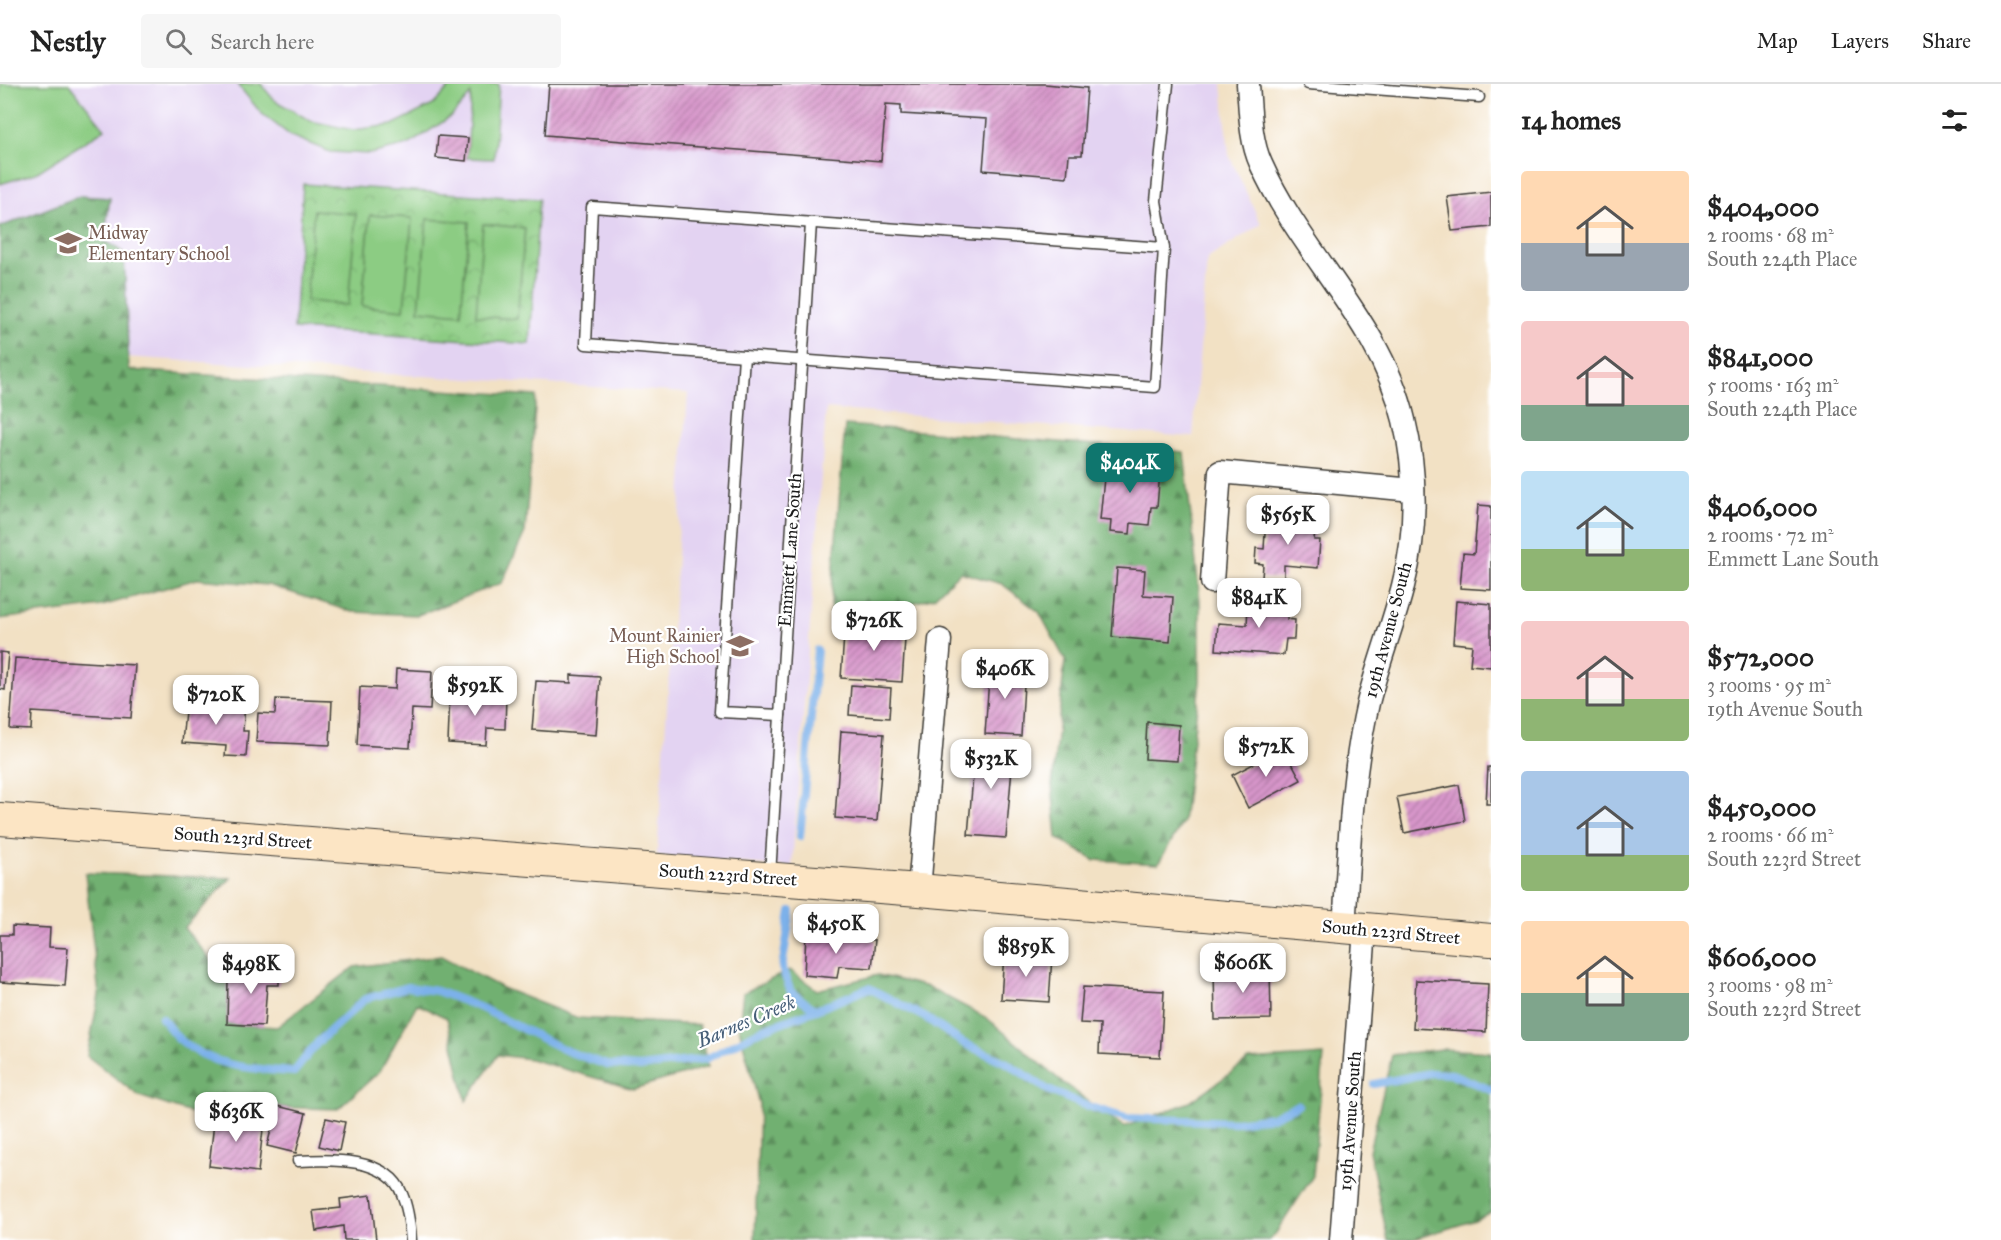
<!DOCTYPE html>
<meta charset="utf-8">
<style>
body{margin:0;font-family:"IM FELL Great Primer",serif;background:#f6f6f6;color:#222;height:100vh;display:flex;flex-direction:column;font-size:22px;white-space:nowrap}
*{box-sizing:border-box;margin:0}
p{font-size:20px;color:#767676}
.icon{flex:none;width:33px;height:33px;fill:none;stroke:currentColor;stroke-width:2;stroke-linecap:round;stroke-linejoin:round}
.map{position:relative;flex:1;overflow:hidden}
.drawer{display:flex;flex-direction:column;background:#fff;width:510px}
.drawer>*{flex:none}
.price{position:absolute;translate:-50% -51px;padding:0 14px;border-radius:12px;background:#fff;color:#222;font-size:20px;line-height:39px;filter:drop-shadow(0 2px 3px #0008)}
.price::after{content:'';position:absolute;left:50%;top:36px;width:18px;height:14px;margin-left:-9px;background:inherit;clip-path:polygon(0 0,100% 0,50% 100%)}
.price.current{background:#0f766e;color:#fff}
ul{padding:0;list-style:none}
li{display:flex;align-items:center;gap:18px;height:150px;padding:0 30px}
li span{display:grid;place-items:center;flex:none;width:168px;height:120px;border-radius:6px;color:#555}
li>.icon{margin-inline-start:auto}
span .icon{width:72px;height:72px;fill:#fffc;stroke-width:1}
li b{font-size:26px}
h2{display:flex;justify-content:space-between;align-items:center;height:72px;padding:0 30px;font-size:26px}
header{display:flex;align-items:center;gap:36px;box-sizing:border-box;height:84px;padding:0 30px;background:#fff;border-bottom:2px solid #e0e0e0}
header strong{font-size:28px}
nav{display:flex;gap:33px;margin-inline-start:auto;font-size:21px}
.search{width:420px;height:54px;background:#f6f6f6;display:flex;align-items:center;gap:15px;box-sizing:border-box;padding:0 21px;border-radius:6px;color:#767676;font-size:22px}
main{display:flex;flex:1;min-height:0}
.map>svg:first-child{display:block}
.built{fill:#e3d3f2}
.forest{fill:url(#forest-firs);stroke:#466646;stroke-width:1.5}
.park{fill:url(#park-crowns);stroke:#547450;stroke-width:1.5}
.pitch{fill:#8ccc83;stroke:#547450;stroke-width:1.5}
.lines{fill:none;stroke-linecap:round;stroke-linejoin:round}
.stream{stroke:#7bb1ea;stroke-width:8}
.building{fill:url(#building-hatch)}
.lane-casing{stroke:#3c3a35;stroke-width:13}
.street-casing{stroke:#3c3a35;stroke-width:25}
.secondary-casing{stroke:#3c3a35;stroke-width:34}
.lane{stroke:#fff;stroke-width:10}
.street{stroke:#fff;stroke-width:22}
.secondary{stroke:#fce5c4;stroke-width:32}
.labels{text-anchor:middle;stroke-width:4.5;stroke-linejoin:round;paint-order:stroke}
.education-label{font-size:18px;fill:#785e54;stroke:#fff;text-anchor:start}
.street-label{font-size:18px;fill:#1c1c1c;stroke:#fff}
.water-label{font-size:20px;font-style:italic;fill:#475f79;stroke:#fff}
</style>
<header>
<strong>Nestly</strong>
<div class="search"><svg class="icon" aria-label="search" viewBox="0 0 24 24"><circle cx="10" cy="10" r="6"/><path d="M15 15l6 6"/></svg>Search here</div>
<nav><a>Map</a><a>Layers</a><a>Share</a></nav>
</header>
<main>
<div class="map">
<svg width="1491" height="1156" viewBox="0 0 1491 1156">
<defs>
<pattern id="forest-firs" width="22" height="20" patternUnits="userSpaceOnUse" patternTransform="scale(1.5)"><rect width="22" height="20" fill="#71b071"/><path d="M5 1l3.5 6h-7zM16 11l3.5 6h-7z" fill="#5c8e5c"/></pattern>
<pattern id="park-crowns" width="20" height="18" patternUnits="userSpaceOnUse" patternTransform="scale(1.5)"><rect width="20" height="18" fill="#8ccc83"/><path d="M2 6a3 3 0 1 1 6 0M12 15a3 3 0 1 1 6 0" fill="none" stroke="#78af71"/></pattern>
<pattern id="building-hatch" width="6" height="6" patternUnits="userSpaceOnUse" patternTransform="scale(1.5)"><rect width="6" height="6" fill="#d896cb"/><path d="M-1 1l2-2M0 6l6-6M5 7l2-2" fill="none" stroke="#ae7aa4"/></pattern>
</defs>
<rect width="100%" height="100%" fill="#fff"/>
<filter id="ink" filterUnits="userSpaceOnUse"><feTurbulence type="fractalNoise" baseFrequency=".0167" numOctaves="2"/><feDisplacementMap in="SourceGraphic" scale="12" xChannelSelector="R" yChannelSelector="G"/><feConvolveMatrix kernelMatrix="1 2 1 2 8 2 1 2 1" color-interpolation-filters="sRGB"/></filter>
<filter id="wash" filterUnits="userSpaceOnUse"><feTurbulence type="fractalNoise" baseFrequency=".008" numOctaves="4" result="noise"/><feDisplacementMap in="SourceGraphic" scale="24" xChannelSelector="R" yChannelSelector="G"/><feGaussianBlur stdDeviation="1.35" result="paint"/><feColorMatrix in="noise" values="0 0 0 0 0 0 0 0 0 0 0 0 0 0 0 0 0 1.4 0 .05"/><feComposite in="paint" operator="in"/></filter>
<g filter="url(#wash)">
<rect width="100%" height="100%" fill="#f2e1c4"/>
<path class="built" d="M0,0H1222L1229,71L1261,140L1207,175L1193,353L826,325L792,783L657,772L688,309L0,265Z"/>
<g class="forest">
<path d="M80,112L110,114L104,156L124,169L129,286L536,312L525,448L502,499L418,531L352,528L268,501L197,495L102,522L0,535V143Z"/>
<path d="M845,341L1184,368L1200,517V598L1183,738L1158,780L1094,776L1057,754L1052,701L1065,576L1039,528L1002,500L960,488L934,513L875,530L830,531Z"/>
<path d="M85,789L231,794L184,844L228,896L227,940L277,943L354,883L441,872L502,904L578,934L699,941L708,983L633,1005L530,975L498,971L466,1017L447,934L417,920L380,987L338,1025L266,1023L200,1032L139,1012L87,972L99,911Z"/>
<path d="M790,886L817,906L878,891L928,903L987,934L1062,998L1124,1043L1190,1018L1249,976L1324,971L1313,1092L1276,1149L1269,1156H755L759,1020L739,944L743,909Z"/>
<path d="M1442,965L1491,968V1128L1475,1136L1411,1156H1388L1369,1067L1392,971Z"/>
</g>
<path class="park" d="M303,100L539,115L530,260L294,245Z"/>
<g class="pitch">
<path d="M0,0H69L105,45L36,89L0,100Z"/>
<path d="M237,0H261L274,16L311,37L353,46L392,41L433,21L453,0H499L494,75L467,74L471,10L452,32L408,61L370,70L330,68L291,52L261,29Z"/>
<path d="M314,126L356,130L348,221L306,217Z"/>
<path d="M370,131L412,134L404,226L362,222Z"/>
<path d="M427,135L469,138L461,230L419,226Z"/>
<path d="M483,140L525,144L517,235L476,232Z"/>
</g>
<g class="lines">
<g class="stream">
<path d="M800,753L817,566"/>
<path d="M791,827L782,884L791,908L816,926"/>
<path d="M162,934C167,941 173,949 179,955C213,984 252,985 294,988L318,958L365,915L408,903L437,907L479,923L569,968L607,981L640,983L706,975L761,946L816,926L869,904L926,934L963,959L1007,979L1048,1006L1084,1021L1126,1034L1236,1038L1272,1033L1298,1021"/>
<path d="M1374,1000L1430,989L1452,990L1491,1006"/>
</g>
</g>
<g id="blocks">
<g class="building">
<path d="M549,0H1045L1087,4L1082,71H1069L1067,93L983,86L987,35L901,30V21L886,20L881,77L545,51Z"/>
<path d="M438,52L468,54L466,77L436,74Z"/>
<path d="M1491,108V143L1452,147L1447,113Z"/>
<path d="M1133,372L1159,374L1158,388H1160L1157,423H1151L1149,441L1131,439L1130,450L1110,448L1111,437L1100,436L1105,383L1132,386Z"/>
<path d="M1478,421L1491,422V506L1460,504L1463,469L1474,470Z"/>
<path d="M1266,432L1316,436L1314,456H1320L1318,484L1284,481V495L1262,494L1263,480L1255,479L1256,464L1264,465Z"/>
<path d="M1117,484L1145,486L1143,511L1173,513L1170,558L1112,553Z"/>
<path d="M1253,511L1288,513L1287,535L1295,536L1294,555H1286L1284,571L1216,566L1218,539L1247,541L1248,522L1252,523Z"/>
<path d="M1456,517L1491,520V583L1470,581L1472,561L1453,559Z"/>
<path d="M845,537L906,541L902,598L841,594Z"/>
<path d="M0,568L8,569L5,606L0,605Z"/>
<path d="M15,574L135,581L131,634L32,628L31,646L10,645Z"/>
<path d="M990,580L1025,583L1021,652L985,650Z"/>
<path d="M396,585L432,587L430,626L412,625L410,664L357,661L360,603L395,605Z"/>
<path d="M571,591L600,593L596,651L532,646L536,597L571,599Z"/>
<path d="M851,601L891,604L889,634L849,631Z"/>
<path d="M450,609L506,612L505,645L487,644L486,661L448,659Z"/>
<path d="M276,615L332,617L330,661L256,658L258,629L275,630Z"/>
<path d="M186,616L245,620L243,647H248L246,673L225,672L226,662L182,659Z"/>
<path d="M1147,638L1179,641L1177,677L1145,675Z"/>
<path d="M841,647L884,650L877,737L835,734Z"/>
<path d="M976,657L1014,660L1006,754L968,751Z"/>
<path d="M1284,664L1301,696L1248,724L1232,691Z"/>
<path d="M1488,683H1491V720H1486Z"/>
<path d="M1459,701L1465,737L1404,749L1397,713Z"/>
<path d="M12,842L50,844L49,863L68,864L65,902L0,898V851H12Z"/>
<path d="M806,850L875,856L872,884L839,882L837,894L804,891Z"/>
<path d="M1004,869L1052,872L1049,918L1001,915Z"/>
<path d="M245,881L279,882V901H267L264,942L227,940L228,896H244Z"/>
<path d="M1270,883L1271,935L1215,936L1214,885Z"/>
<path d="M1416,896L1488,900L1486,948L1413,944Z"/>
<path d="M1083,903L1164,907L1160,973L1099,970L1100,940L1080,939Z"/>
<path d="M277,1022L306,1029L296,1069L267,1062Z"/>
<path d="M215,1030L264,1037L258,1088L209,1082Z"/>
<path d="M326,1034L345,1038L339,1067L319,1062Z"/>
<path d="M371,1111L376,1156H344L343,1142L316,1147L313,1127L341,1124L340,1115Z"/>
</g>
</g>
</g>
<g filter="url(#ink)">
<use href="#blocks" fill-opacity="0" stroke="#3c3a35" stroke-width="1.5"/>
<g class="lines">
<defs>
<g id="lane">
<path d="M1308,0L1479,13"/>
<path d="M1164,164L592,123L586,260L1155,303L1164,164L1156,117L1168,0"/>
<path d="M744,272L720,628L780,631"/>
<path d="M770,791L811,139"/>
<path d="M298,1077C330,1075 388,1073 402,1110C408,1124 410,1141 411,1156"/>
</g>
<g id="street">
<path d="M1248,0C1250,26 1250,56 1261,80C1301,170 1381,238 1404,336C1417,389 1417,449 1403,502C1393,541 1378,579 1368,619C1351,693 1349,769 1344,844"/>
<path d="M1212,498L1220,388L1413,406"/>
<path d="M919,806L940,556"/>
<path d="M1341,1156L1365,846"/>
</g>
<path id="secondary" d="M0,735L919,806L1491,856"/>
</defs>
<use href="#lane" class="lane-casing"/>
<use href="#street" class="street-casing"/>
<use href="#secondary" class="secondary-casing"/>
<use href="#lane" class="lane"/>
<use href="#street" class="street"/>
<use href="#secondary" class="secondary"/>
</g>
</g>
<defs>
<symbol id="school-bare" viewBox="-9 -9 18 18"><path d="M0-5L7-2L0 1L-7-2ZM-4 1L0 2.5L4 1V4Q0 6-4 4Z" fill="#8d6e63" stroke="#fff" stroke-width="2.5" paint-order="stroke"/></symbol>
</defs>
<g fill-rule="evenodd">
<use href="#school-bare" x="49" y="140" width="38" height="38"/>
<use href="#school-bare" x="721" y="543" width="38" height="38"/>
</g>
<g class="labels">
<g class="education-label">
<text x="88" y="155">Midway<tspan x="88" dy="21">Elementary School</tspan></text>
<text x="720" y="558" text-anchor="end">Mount Rainier<tspan x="720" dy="21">High School</tspan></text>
</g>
<g class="street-label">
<text transform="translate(790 466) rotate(-86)" y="6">Emmett Lane South</text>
<text transform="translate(1388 546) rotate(-75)" y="6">19th Avenue South</text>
<text transform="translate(243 754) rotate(4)" y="6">South 223rd Street</text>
<text transform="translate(728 791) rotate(4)" y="6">South 223rd Street</text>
<text transform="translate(1391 848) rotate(5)" y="6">South 223rd Street</text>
<text transform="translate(1350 1037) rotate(-86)" y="6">19th Avenue South</text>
</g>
<g class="water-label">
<text transform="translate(746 937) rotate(-23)" y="7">Barnes Creek</text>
</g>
</g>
</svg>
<b class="price current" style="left:1130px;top:410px">$404K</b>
<b class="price" style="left:1288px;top:462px">$565K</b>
<b class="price" style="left:1259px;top:545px">$841K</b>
<b class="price" style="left:874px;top:568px">$726K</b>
<b class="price" style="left:1005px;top:616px">$406K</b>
<b class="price" style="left:475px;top:633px">$592K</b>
<b class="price" style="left:216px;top:642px">$720K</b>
<b class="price" style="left:1266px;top:694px">$572K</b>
<b class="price" style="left:991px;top:706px">$532K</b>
<b class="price" style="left:836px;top:871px">$450K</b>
<b class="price" style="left:1026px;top:894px">$859K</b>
<b class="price" style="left:1243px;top:910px">$606K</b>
<b class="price" style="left:251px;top:911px">$498K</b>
<b class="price" style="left:236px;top:1059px">$636K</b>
</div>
<section class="drawer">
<h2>14 homes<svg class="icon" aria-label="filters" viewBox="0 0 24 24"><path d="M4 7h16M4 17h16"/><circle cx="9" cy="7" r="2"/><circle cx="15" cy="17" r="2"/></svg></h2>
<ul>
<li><span style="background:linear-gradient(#ffd9b3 60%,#9aa5b1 0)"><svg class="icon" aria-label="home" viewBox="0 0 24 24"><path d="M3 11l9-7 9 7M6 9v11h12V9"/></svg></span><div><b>$404,000</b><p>2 rooms · 68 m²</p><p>South 224th Place</p></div></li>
<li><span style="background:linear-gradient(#f6c9c9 70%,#7fa58c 0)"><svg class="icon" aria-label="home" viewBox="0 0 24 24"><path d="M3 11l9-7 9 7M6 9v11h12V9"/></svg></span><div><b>$841,000</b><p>5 rooms · 163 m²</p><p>South 224th Place</p></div></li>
<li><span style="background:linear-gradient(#bfe0f5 65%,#8fb573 0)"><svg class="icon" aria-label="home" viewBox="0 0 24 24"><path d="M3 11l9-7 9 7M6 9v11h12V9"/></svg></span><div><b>$406,000</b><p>2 rooms · 72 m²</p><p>Emmett Lane South</p></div></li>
<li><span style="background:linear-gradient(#f6c9c9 65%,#8fb573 0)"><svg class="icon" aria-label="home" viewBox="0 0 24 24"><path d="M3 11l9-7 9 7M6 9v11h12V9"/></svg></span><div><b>$572,000</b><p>3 rooms · 95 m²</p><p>19th Avenue South</p></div></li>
<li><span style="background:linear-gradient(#a9c7e8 70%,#8fb573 0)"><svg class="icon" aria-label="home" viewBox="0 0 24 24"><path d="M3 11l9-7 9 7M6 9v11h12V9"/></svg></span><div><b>$450,000</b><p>2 rooms · 66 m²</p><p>South 223rd Street</p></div></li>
<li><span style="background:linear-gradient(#ffd9b3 60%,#7fa58c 0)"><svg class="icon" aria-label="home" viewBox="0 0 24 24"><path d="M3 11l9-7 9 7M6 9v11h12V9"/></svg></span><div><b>$606,000</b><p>3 rooms · 98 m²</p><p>South 223rd Street</p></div></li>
</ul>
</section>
</main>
